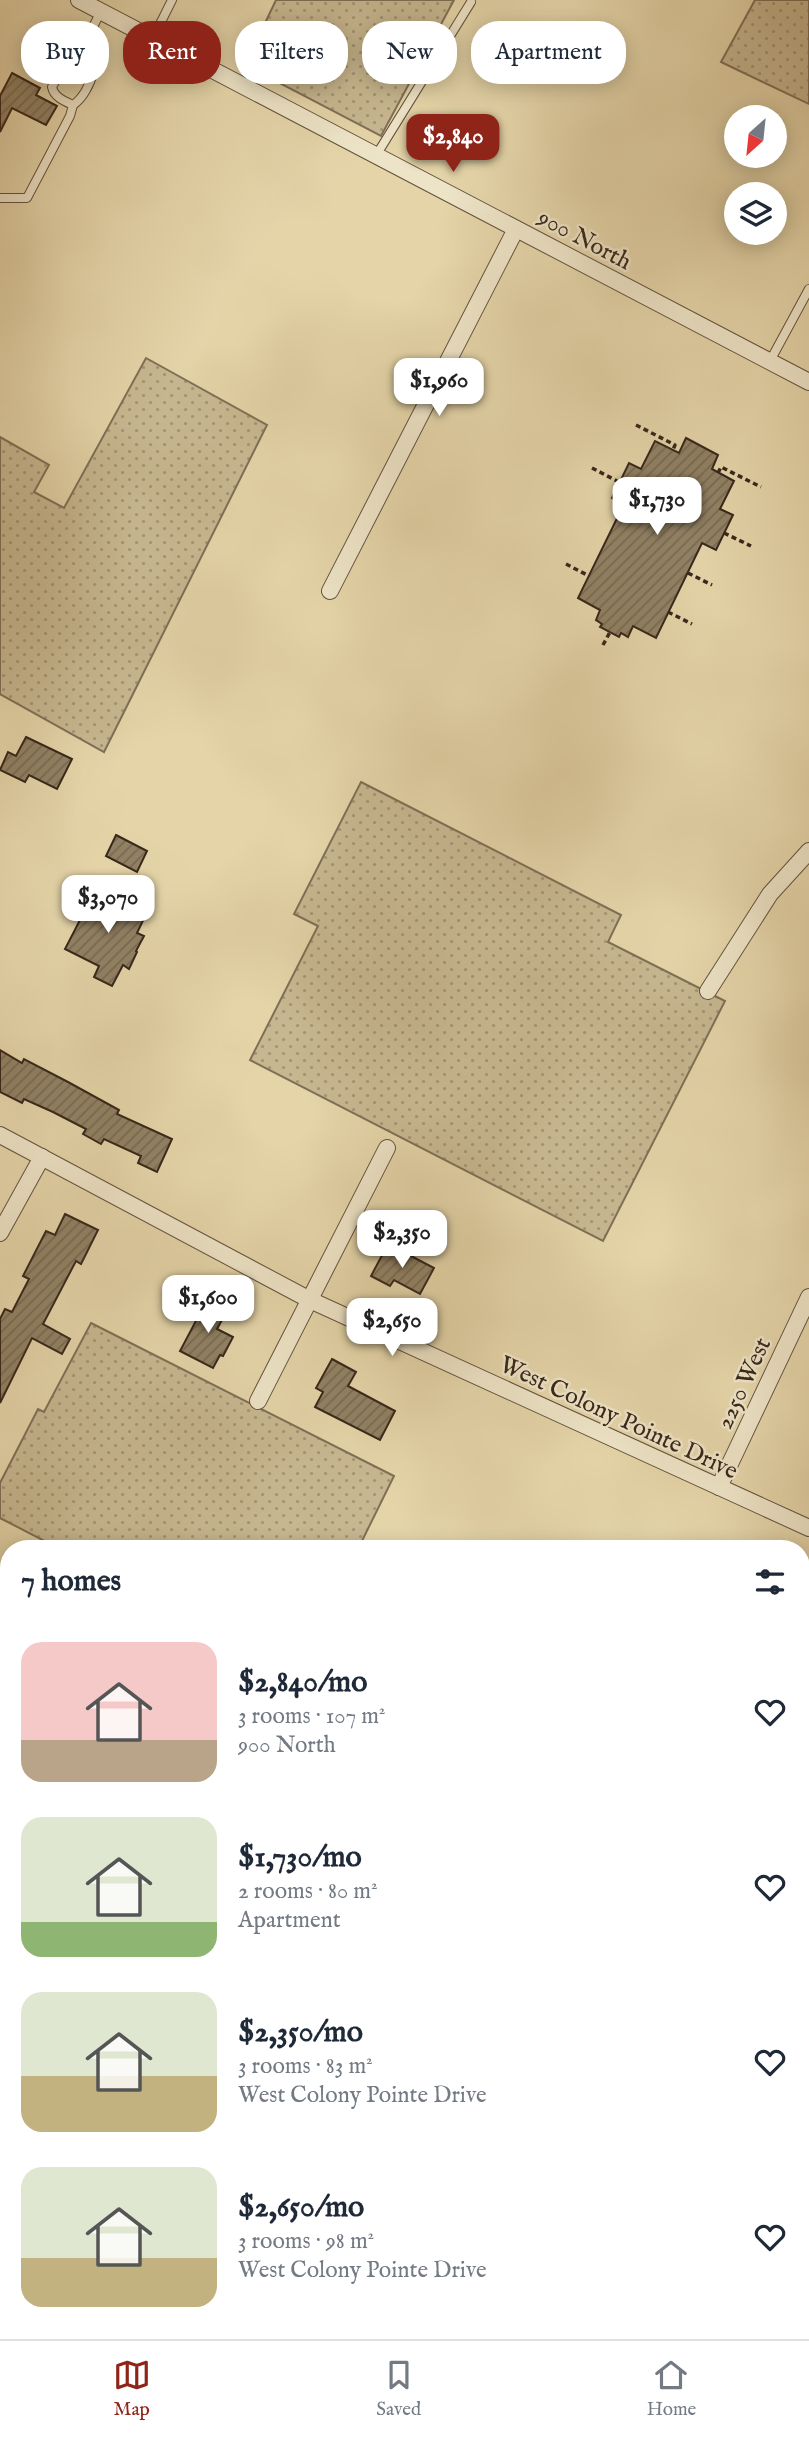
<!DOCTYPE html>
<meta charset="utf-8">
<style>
body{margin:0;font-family:"IM FELL English",serif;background:#f6f6f7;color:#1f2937;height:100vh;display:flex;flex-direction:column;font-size:26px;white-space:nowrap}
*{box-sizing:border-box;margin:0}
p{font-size:23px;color:#747a83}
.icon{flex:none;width:38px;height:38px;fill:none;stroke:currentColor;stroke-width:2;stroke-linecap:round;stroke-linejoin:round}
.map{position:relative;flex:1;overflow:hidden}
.panel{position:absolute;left:0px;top:1540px;width:810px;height:800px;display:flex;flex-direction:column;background:#fff;border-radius:28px 28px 0 0;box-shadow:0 4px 18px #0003}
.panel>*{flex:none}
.banner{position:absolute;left:21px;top:21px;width:768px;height:63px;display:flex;gap:14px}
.needle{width:46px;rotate:207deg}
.buttons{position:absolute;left:724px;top:105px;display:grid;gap:14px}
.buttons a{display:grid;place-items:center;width:63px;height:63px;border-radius:50%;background:#fff;box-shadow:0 4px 18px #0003;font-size:35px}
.price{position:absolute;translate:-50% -60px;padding:0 16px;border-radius:14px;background:#fff;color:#222;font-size:23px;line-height:46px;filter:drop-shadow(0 2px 4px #0008)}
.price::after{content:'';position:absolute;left:50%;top:42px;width:21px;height:16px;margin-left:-10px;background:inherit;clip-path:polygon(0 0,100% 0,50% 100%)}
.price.active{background:#8f2418;color:#fff}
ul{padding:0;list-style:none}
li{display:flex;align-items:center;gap:21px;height:175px;padding:0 21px}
li span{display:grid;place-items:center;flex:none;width:196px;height:140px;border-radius:21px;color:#555}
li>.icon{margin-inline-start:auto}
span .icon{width:84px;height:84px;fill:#fffc;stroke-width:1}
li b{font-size:30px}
h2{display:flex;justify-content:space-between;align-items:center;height:84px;padding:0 21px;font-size:30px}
.chip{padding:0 24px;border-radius:28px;background:#fff;box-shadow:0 4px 18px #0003;font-size:24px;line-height:63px}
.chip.active{background:#8f2418;color:#fff}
.dock{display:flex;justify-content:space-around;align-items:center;height:98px;border-top:2px solid #e0e1e3;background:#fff;font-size:19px;color:#747a83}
.dock a{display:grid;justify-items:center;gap:4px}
.dock .active{color:#8f2418}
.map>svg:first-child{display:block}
.grass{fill:url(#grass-dots);stroke:#806f56;stroke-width:2}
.building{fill:url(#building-hatch);stroke:#38271b;stroke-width:2}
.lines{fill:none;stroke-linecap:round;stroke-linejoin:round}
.lane-casing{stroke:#63523e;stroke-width:10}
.street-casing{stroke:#63523e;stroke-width:18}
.secondary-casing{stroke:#38271b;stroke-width:25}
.path{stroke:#38271b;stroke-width:3.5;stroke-dasharray:5 3.5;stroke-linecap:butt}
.lane{stroke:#ede3c6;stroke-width:8}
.street{stroke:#ede3c6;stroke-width:16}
.secondary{stroke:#ede3c6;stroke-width:23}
.labels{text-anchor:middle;stroke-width:5;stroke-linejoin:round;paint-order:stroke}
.street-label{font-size:24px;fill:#38271b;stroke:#ede3c6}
</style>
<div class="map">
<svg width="809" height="2339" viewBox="0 0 809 2339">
<defs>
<pattern id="grass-dots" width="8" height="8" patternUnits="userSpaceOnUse" patternTransform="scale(1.75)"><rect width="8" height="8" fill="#c7b790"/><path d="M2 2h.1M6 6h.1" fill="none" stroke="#a39575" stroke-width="1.8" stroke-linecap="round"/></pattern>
<pattern id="building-hatch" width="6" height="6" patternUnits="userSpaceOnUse" patternTransform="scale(1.75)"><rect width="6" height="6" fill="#918164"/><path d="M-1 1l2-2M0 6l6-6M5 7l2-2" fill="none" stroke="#776a52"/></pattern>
</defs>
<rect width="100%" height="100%" fill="#e4d4a8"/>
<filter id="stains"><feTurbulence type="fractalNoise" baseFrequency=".00286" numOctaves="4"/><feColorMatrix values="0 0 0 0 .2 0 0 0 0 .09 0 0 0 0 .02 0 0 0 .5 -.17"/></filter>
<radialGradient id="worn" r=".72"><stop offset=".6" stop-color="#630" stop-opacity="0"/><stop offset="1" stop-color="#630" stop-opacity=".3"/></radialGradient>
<g class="grass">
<path d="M276,0H454L381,136L245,65Z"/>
<path d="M755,0H809V104L721,62Z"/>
<path d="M146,358L267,425L104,752L0,694V437L49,465L34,492L64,508Z"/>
<path d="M361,782L621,915L608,942L725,1001L603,1241L250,1060L318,926L294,914Z"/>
<path d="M91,1323L394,1476L358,1549H60L0,1518V1483L38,1409L44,1412Z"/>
</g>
<g class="building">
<path d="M12,73L40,88L36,95L57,106L46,125L12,108L0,132V96Z"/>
<path d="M686,438L718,455L712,469L734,481L720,509L733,515L716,550L702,543L656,638L633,626L628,637L621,633L619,637L600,627L602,624L596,620L600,610L578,598L624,504L612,498L629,463L641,469L655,441L679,453Z"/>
<path d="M26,737L72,759L57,789L29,775L25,782L0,770L8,752L16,756Z"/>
<path d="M116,835L147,851L137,872L106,856Z"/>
<path d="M97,887L147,912L137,933L144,936L136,951L137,952L129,969L123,965L112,986L94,977L99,966L65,949Z"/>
<path d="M0,1050L22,1063L24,1059L68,1082L119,1110L117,1114L172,1139L157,1172L138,1163L141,1156L104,1139L101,1144L83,1134L86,1129L53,1112L24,1099L22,1103L0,1092Z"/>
<path d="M65,1214L98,1230L81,1264L76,1261L43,1324L70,1339L62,1354L32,1338L0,1403V1319L5,1309L12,1312L29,1279L23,1276L46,1231L55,1235Z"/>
<path d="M388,1244L434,1268L420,1294L394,1280L390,1286L371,1276Z"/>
<path d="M208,1298L228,1309L217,1329L233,1337L223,1356L220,1355L213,1368L180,1351Z"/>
<path d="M332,1359L356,1372L348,1386L395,1411L380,1440L315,1407L323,1392L316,1388Z"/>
</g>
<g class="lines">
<defs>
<g id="lane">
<path d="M90,33C103,52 92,92 73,105C64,101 54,97 52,87L79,37L90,33L101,11"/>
<path d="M153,38L172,0"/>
<path d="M377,154L471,2"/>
<path d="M0,198H27L70,116L73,105"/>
<path d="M770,361L809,289"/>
<path d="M2,2275L9,2298"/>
<path d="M10,2339L14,2331"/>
</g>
<g id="street">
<path d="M79,0L809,382"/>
<path d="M330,591L516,229"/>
<path d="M708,991L770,894L809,851"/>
<path d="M0,1135L310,1300L809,1528"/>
<path d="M0,1233L42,1157"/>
<path d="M258,1401L387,1148"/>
<path d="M719,1487L809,1297"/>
<path d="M0,1707L9,1710"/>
<path d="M802,2116L809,2120"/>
<path d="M626,2331L643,2339"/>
</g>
<g id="secondary">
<path d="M802,1780L809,1764"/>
<path d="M535,2339L539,2331"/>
</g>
</defs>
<use href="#lane" class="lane-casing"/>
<use href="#street" class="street-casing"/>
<use href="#secondary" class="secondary-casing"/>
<g class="path">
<path d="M636,425L675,445L673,450"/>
<path d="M592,468L619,482"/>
<path d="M718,473L721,467L761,487"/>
<path d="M724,533L751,546"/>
<path d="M566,564L589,576"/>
<path d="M688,573L712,585"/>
<path d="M668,612L692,624"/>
<path d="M603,645L610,632"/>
</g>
<use href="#lane" class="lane"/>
<use href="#street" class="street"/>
<use href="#secondary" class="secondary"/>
</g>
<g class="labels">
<g class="street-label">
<text transform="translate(585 239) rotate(28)" y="8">900 North</text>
<text transform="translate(743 1383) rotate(-65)" y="8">2250 West</text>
<text transform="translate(619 1417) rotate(25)" y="8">West Colony Pointe Drive</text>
</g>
</g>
<rect width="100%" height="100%" filter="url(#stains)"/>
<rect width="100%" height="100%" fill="url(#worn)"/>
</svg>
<div class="buttons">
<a><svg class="needle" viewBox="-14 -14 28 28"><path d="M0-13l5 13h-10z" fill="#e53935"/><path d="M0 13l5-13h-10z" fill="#747a83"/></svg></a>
<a><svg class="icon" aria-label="layers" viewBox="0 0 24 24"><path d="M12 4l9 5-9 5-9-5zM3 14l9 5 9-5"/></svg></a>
</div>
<b class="price active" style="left:453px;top:174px">$2,840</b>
<b class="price" style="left:439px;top:418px">$1,960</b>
<b class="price" style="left:657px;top:537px">$1,730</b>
<b class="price" style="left:108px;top:935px">$3,070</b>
<b class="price" style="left:402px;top:1270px">$2,350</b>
<b class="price" style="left:208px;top:1335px">$1,600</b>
<b class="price" style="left:392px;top:1358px">$2,650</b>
<div class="banner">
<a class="chip">Buy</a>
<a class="chip active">Rent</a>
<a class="chip">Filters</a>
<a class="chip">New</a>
<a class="chip">Apartment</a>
</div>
<section class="panel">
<h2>7 homes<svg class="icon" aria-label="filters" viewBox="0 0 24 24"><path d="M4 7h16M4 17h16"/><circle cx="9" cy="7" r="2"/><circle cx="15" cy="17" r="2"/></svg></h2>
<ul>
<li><span style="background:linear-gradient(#f6c9c9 70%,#b9a48a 0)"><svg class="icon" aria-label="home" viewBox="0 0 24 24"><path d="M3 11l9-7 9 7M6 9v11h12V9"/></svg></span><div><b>$2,840/mo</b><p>3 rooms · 107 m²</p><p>900 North</p></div><svg class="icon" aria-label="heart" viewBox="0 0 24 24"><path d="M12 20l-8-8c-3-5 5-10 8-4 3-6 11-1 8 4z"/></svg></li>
<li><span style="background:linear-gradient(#dfe7d0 75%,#8fb573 0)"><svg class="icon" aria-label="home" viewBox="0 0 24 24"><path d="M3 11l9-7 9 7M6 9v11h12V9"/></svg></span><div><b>$1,730/mo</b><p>2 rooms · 80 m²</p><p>Apartment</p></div><svg class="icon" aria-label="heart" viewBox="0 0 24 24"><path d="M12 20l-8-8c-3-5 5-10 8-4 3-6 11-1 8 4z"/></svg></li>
<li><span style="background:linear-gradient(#dfe7d0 60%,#c2b280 0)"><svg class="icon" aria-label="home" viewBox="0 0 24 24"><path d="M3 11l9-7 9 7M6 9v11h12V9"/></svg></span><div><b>$2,350/mo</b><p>3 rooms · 83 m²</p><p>West Colony Pointe Drive</p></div><svg class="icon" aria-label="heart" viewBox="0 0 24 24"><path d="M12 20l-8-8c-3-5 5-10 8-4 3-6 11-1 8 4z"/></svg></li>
<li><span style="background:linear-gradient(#dfe7d0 65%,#c2b280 0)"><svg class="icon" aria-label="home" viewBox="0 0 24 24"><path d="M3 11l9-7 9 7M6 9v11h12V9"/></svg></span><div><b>$2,650/mo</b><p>3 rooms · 98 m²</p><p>West Colony Pointe Drive</p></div><svg class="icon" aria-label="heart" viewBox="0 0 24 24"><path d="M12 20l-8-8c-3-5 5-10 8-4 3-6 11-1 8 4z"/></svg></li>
</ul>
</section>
</div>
<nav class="dock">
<a class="active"><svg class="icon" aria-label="map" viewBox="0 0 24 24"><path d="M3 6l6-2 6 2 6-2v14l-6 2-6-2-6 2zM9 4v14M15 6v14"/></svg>Map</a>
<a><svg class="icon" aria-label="saved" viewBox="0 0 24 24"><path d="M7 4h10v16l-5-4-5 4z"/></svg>Saved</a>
<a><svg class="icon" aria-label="home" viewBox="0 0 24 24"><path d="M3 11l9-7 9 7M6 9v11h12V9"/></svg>Home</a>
</nav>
